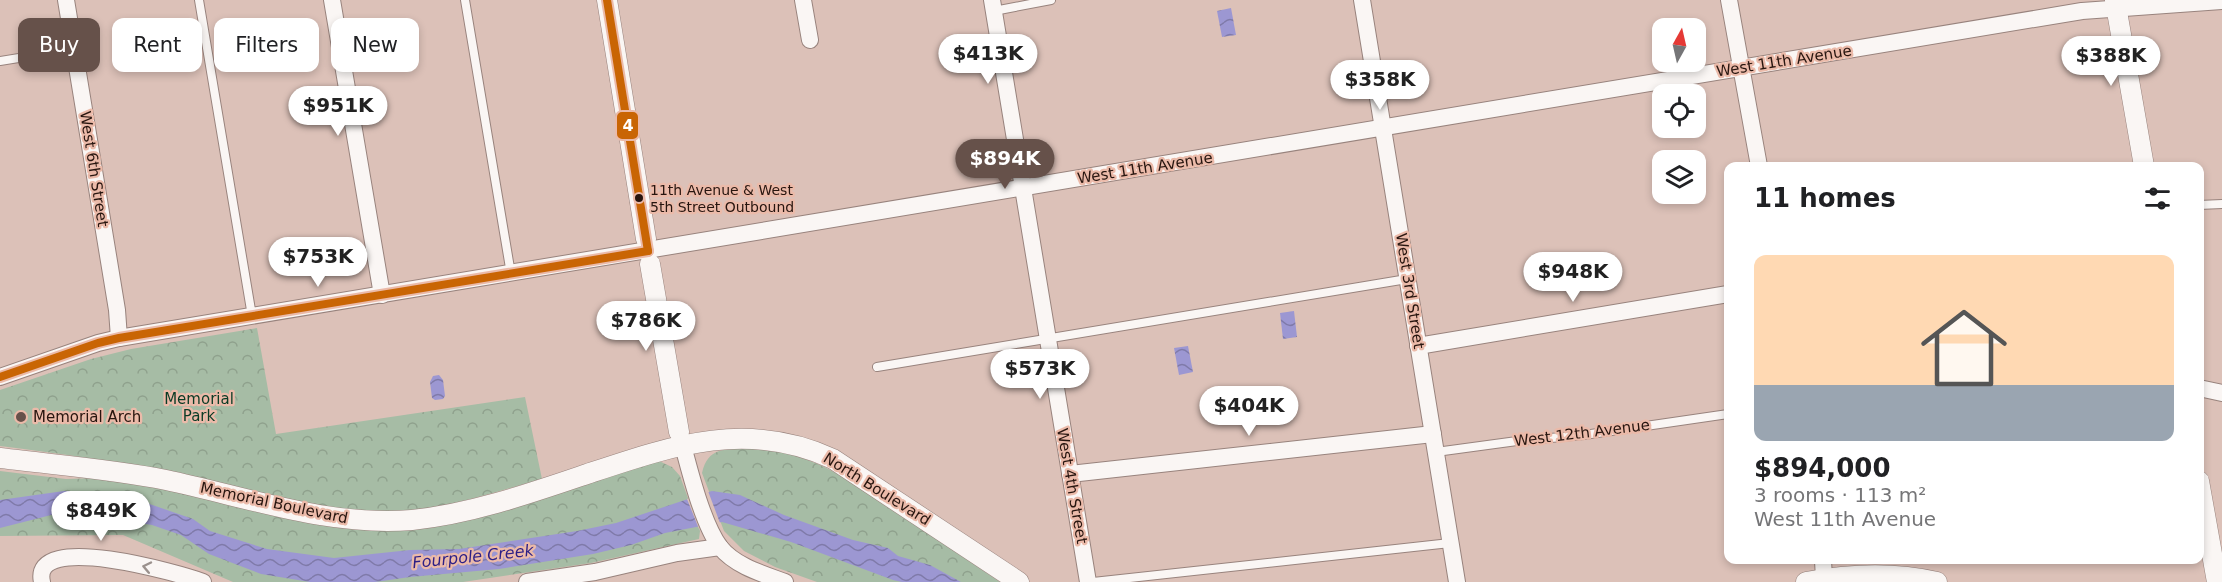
<!DOCTYPE html>
<meta charset="utf-8">
<style>
body{margin:0;font-family:"DejaVu Sans",sans-serif;background:#f6f6f6;color:#202124;height:100vh;display:flex;flex-direction:column;font-size:22px;white-space:nowrap}
*{box-sizing:border-box;margin:0}
p{font-size:20px;color:#757577}
.icon{flex:none;width:33px;height:33px;fill:none;stroke:currentColor;stroke-width:2;stroke-linecap:round;stroke-linejoin:round}
.map{position:relative;flex:1;overflow:hidden}
.panel{position:absolute;left:1724px;top:162px;width:480px;height:402px;display:flex;flex-direction:column;background:#fff;border-radius:12px;box-shadow:0 3px 9px #0003}
.panel>*{flex:none}
.guide{position:absolute;left:18px;top:18px;width:570px;height:54px;display:flex;gap:12px}
.needle{width:39px;rotate:8deg}
.fabs{position:absolute;left:1652px;top:18px;display:grid;gap:12px}
.fabs a{display:grid;place-items:center;width:54px;height:54px;border-radius:12px;background:#fff;box-shadow:0 3px 9px #0003;font-size:30px}
.price{position:absolute;translate:-50% -51px;padding:0 14px;border-radius:21px;background:#fff;color:#222;font-size:20px;line-height:39px;filter:drop-shadow(0 2px 3px #0008)}
.price::after{content:'';position:absolute;left:50%;top:36px;width:18px;height:14px;margin-left:-9px;background:inherit;clip-path:polygon(0 0,100% 0,50% 100%)}
.price.active{background:#66514a;color:#fff}
ul{padding:0;list-style:none}
li{display:grid;align-content:center;gap:12px;height:318px;padding:0 30px}
li+li{border-top:2px solid #e0e0e0}
li span{display:grid;place-items:center;height:186px;border-radius:12px;color:#555}
li>.icon{margin-inline-start:auto}
span .icon{width:108px;height:108px;fill:#fffc;stroke-width:1}
li b{font-size:26px}
h2{display:flex;justify-content:space-between;align-items:center;height:72px;padding:0 30px;font-size:26px}
.chip{padding:0 21px;border-radius:12px;background:#fff;box-shadow:0 3px 9px #0003;font-size:21px;line-height:54px}
.chip.active{background:#66514a;color:#fff}
.map>svg:first-child{display:block}
.park{fill:url(#park-crowns)}
.water{fill:url(#water-waves)}
.pier{fill:#dcc1b8}
.lines{fill:none;stroke-linecap:round;stroke-linejoin:round}
.service-casing{stroke:#98837d;stroke-width:10}
.minor-casing{stroke:#98837d;stroke-width:18}
.tertiary-casing{stroke:#98837d;stroke-width:21}
.service{stroke:#faf6f4;stroke-width:8}
.minor{stroke:#faf6f4;stroke-width:16}
.tertiary{stroke:#faf6f4;stroke-width:20}
.bus-1-casing{stroke:#ebbaa9;stroke-width:12}
.bus-1{stroke:#c96504;stroke-width:8}
.oneway{stroke:#9b918d}
.bus-dot{fill:#27150f;stroke:#ebbaa9;stroke-width:2}
.poi-dot{fill:#66514a;stroke:#ebbaa9;stroke-width:2}
.labels{text-anchor:middle;stroke-width:4.5;stroke-linejoin:round;paint-order:stroke}
.bus-label{font-size:14px;fill:#27150f;stroke:#ebbaa9;text-anchor:start}
.street-label{font-size:15px;fill:#27150f;stroke:#ebbaa9}
.park-label{font-size:15px;fill:#093b25;stroke:#ebbaa9}
.poi-label{font-size:15px;fill:#27150f;stroke:#ebbaa9;text-anchor:start}
.water-label{font-size:16px;font-style:italic;fill:#2d1f86;stroke:#ebbaa9}
.line-badge{stroke:#ebbaa9;stroke-width:2}
.badge-label{font-size:16px;text-anchor:middle;font-weight:bold;fill:#fff}
</style>
<div class="map">
<svg width="2222" height="582" viewBox="0 0 2222 582">
<defs>
<pattern id="park-crowns" width="20" height="18" patternUnits="userSpaceOnUse" patternTransform="scale(1.5)"><rect width="20" height="18" fill="#a6bca5"/><path d="M2 6a3 3 0 1 1 6 0M12 15a3 3 0 1 1 6 0" fill="none" stroke="#8fa18d"/></pattern>
<pattern id="water-waves" width="16" height="10" patternUnits="userSpaceOnUse" patternTransform="scale(1.5)"><rect width="16" height="10" fill="#9c97d2"/><path d="M0 5q4-4 8 0t8 0" fill="none" stroke="#7f7aa9"/></pattern>
</defs>
<rect width="100%" height="100%" fill="#dcc1b8"/>
<g class="park">
<path d="M257,328L276,434L525,397L542,479C491,493 440,511 386,512C320,513 254,489 189,476C127,463 63,454 0,446V390L91,359L131,349Z"/>
<path d="M746,448C815,451 850,481 904,517C936,539 968,560 1000,582H817L775,567L744,551L724,531L702,473C708,447 724,450 746,448Z"/>
<path d="M659,461L672,467L680,476L700,531L699,539L591,563L463,582H233L123,535L0,536V471L66,479L96,478L151,486L312,523L348,529L377,530Z"/>
</g>
<g class="water">
<path d="M1231,8L1236,35L1222,37L1217,11Z"/>
<path d="M1294,311L1297,337L1283,339L1280,313Z"/>
<path d="M1188,346L1193,372L1179,375L1174,348Z"/>
<path d="M439,375L443,380L445,396L443,399L435,400L432,398L430,382L433,376Z"/>
<path d="M64,491L101,493L138,500L193,519L210,531L267,549L334,558L410,550L459,549L577,531L616,523L712,491L740,495L784,515L853,540L888,548L898,556L930,565L961,582H902L893,580L791,542L722,522L665,533L631,545L593,554L499,569L410,577L375,582H310L261,574L209,554L181,535L152,525L75,512L59,513L0,528V500Z"/>
</g>
<path class="pier" d="M708,491L720,523L699,529L687,499Z"/>
<g class="lines">
<defs>
<g id="service">
<path d="M199,0L252,316"/>
<path d="M465,0L511,274"/>
<path d="M994,11L1051,0"/>
<path d="M0,61L74,49"/>
<path d="M2199,205L2222,204"/>
<path d="M877,367L1407,279"/>
<path d="M1436,452L1517,441L1584,435L1728,414"/>
<path d="M1093,582L1450,543"/>
</g>
<g id="minor">
<path d="M66,0L117,310L119,338"/>
<path d="M332,0L382,295"/>
<path d="M803,0L810,40"/>
<path d="M992,0L1088,582"/>
<path d="M1362,0L1457,582"/>
<path d="M1729,0L1759,166"/>
<path d="M1418,346L1728,294"/>
<path d="M0,377L98,343L119,338L2082,11L2222,1"/>
<path d="M2199,388L2222,393"/>
<path d="M680,434C688,465 702,523 720,547C735,566 763,574 785,582"/>
<path d="M1070,474L1433,434"/>
<path d="M1823,560L1824,579"/>
<path d="M42,582C30,530 181,574 203,582"/>
<path d="M527,582L595,572L677,553L720,547"/>
</g>
<g id="tertiary">
<path d="M607,0L646,239"/>
<path d="M2115,0L2144,166"/>
<path d="M650,264L679,432"/>
<path d="M0,458C55,465 112,469 166,480C247,497 329,527 412,520C471,514 531,493 587,474C671,446 747,419 833,459L1019,582"/>
<path d="M2199,481L2217,582"/>
<path d="M1806,582C1849,574 1894,572 1937,582"/>
</g>
</defs>
<use href="#service" class="service-casing"/>
<use href="#minor" class="minor-casing"/>
<use href="#tertiary" class="tertiary-casing"/>
<use href="#service" class="service"/>
<use href="#minor" class="minor"/>
<use href="#tertiary" class="tertiary"/>
<defs>
<g id="bus-1">
<path d="M607,0L648,251"/>
<path d="M0,377L98,343L119,338L648,251"/>
</g>
</defs>
<use href="#bus-1" class="bus-1-casing"/>
<use href="#bus-1" class="bus-1"/>
</g>
<defs><path id="oneway-chevron" d="M-2-3.5L2.5 0L-2 3.5" fill="none" stroke-width="1.6" stroke-linecap="round" stroke-linejoin="round" transform="scale(1.5)"/></defs>
<use class="oneway" href="#oneway-chevron" transform="translate(147 567) rotate(-168)"/>
<circle class="bus-dot" cx="639" cy="198" r="5"/>
<circle class="poi-dot" cx="21" cy="417" r="6"/>
<g class="labels">
<g class="bus-label">
<text x="650" y="195">11th Avenue &amp; West<tspan x="650" dy="17">5th Street Outbound</tspan></text>
</g>
<g class="street-label">
<text transform="translate(1784 61) rotate(-9)" y="5">West 11th Avenue</text>
<text transform="translate(1145 168) rotate(-9)" y="5">West 11th Avenue</text>
<text transform="translate(94 169) rotate(81)" y="5">West 6th Street</text>
<text transform="translate(1410 291) rotate(81)" y="5">West 3rd Street</text>
<text transform="translate(1582 433) rotate(-7)" y="5">West 12th Avenue</text>
<text transform="translate(1072 486) rotate(80)" y="5">West 4th Street</text>
<text transform="translate(877 489) rotate(32)" y="5">North Boulevard</text>
<text transform="translate(274 503) rotate(12)" y="5">Memorial Boulevard</text>
</g>
<g class="park-label">
<text x="199" y="404">Memorial<tspan x="199" dy="17">Park</tspan></text>
</g>
<g class="poi-label">
<text x="33" y="422">Memorial Arch</text>
</g>
<g class="water-label">
<text transform="translate(473 556) rotate(-6)" y="6">Fourpole Creek</text>
</g>
</g>
<rect class="line-badge" x="616" y="111" width="23" height="29" rx="6" fill="#c96504"/>
<g class="badge-label">
<text x="628" y="131">4</text>
</g>
</svg>
<div class="fabs">
<a><svg class="needle" viewBox="-14 -14 28 28"><path d="M0-13l5 13h-10z" fill="#e53935"/><path d="M0 13l5-13h-10z" fill="#757577"/></svg></a>
<a><svg class="icon" aria-label="locate" viewBox="0 0 24 24"><circle cx="12" cy="12" r="6"/><path d="M12 2v4M12 18v4M2 12h4M18 12h4"/></svg></a>
<a><svg class="icon" aria-label="layers" viewBox="0 0 24 24"><path d="M12 4l9 5-9 5-9-5zM3 14l9 5 9-5"/></svg></a>
</div>
<b class="price" style="left:988px;top:85px">$413K</b>
<b class="price" style="left:2111px;top:87px">$388K</b>
<b class="price" style="left:1380px;top:111px">$358K</b>
<b class="price" style="left:338px;top:137px">$951K</b>
<b class="price active" style="left:1005px;top:190px">$894K</b>
<b class="price" style="left:318px;top:288px">$753K</b>
<b class="price" style="left:1573px;top:303px">$948K</b>
<b class="price" style="left:646px;top:352px">$786K</b>
<b class="price" style="left:1040px;top:400px">$573K</b>
<b class="price" style="left:1249px;top:437px">$404K</b>
<b class="price" style="left:101px;top:542px">$849K</b>
<div class="guide">
<a class="chip active">Buy</a>
<a class="chip">Rent</a>
<a class="chip">Filters</a>
<a class="chip">New</a>
</div>
<section class="panel">
<h2>11 homes<svg class="icon" aria-label="filters" viewBox="0 0 24 24"><path d="M4 7h16M4 17h16"/><circle cx="9" cy="7" r="2"/><circle cx="15" cy="17" r="2"/></svg></h2>
<ul>
<li><span style="background:linear-gradient(#ffd9b3 70%,#9aa5b1 0)"><svg class="icon" aria-label="home" viewBox="0 0 24 24"><path d="M3 11l9-7 9 7M6 9v11h12V9"/></svg></span><div><b>$894,000</b><p>3 rooms · 113 m²</p><p>West 11th Avenue</p></div></li>
</ul>
</section>
</div>
